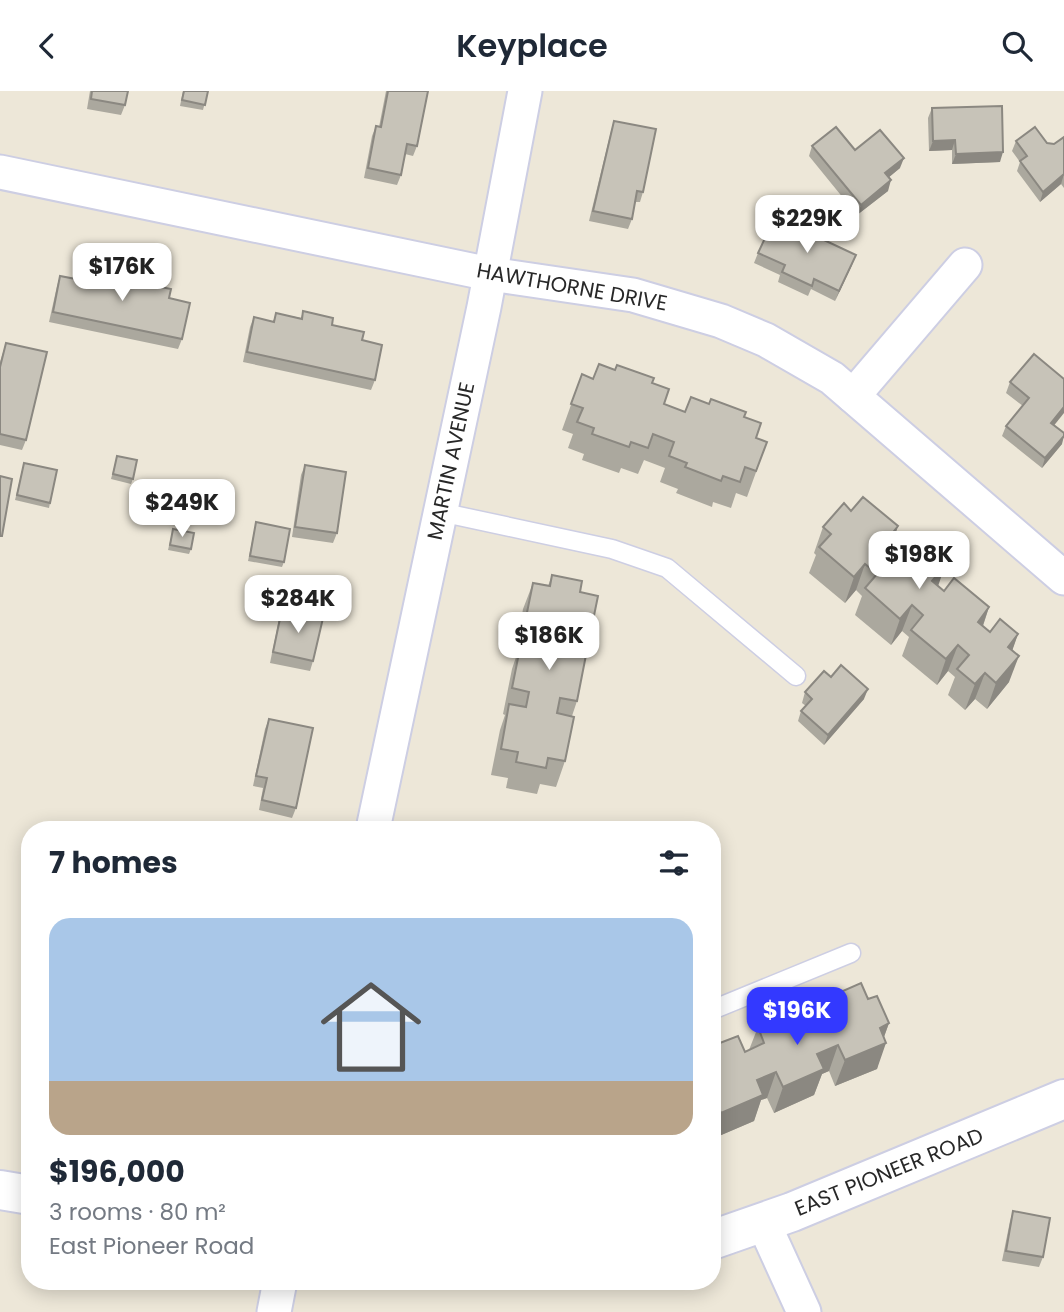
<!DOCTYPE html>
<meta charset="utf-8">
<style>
body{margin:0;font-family:Poppins,sans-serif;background:#f6f6f7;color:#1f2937;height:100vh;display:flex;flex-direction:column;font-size:26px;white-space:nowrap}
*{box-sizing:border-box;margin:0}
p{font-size:23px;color:#747a83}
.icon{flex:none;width:38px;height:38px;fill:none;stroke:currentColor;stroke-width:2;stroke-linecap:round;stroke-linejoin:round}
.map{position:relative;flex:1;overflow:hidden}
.side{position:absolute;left:21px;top:730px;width:700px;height:469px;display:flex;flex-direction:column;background:#fff;border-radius:28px;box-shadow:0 4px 18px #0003}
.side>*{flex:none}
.price{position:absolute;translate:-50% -60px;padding:0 16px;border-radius:14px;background:#fff;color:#222;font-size:23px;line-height:46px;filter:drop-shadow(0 2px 4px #0008)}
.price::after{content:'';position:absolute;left:50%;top:42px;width:21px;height:16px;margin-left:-10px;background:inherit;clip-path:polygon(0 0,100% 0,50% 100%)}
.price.current{background:#3339ff;color:#fff}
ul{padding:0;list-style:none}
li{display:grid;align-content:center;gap:14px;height:371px;padding:0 28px}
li+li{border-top:2px solid #e0e1e3}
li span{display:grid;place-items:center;height:217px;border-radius:21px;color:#555}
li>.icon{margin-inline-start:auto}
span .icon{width:126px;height:126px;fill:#fffc;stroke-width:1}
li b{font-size:30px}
h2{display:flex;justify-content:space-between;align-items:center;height:84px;padding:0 28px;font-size:30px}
header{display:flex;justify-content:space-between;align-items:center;height:91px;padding:0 28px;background:#fff;font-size:32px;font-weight:600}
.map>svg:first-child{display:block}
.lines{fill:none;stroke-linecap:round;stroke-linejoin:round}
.service-casing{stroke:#cdcee3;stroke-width:21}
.minor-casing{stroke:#cdcee3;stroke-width:37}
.secondary-casing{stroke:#cdcee3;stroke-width:42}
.service{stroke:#fff;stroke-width:18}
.minor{stroke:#fff;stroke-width:33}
.secondary{stroke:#fff;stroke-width:38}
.wall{fill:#aba89e}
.shaded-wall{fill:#8b8881}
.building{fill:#c7c3b8;stroke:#8b8881;stroke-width:2}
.labels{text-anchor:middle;stroke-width:7;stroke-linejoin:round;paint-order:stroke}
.street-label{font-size:21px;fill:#282828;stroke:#fff}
</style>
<header><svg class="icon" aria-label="back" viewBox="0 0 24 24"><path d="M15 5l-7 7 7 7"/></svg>Keyplace<svg class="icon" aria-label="search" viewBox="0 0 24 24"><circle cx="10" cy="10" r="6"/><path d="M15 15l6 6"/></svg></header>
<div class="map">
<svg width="1064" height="1221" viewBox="0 0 1064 1221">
<rect width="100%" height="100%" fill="#ede7d8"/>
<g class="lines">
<defs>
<g id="service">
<path d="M440,421L612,458L667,477L796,585"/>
<path d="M712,919L851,862"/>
</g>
<g id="minor">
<path d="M0,81L490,183L633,204L721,230L766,249L832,287L1064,487"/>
<path d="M853,305L965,174"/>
<path d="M373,738L484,216L525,0"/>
<path d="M763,1131L804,1221"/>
<path d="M274,1221L280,1190"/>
</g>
<g id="secondary">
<path d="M0,1099L30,1104"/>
<path d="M712,1149L792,1121L1064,1008"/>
</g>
</defs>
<use href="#service" class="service-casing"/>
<use href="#minor" class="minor-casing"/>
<use href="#secondary" class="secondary-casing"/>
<use href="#service" class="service"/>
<use href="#minor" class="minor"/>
<use href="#secondary" class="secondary"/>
</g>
<g class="wall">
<path d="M90,0H128L125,14L121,24L87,18Z"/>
<path d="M183,0H208L203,19L180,15Z"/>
<path d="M386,0H428L417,55L413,65L405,63L401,84L397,94L364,87L372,45L376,35L379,36Z"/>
<path d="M932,17L1000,71L952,73V59L929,60L928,27Z"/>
<path d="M614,30L643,101L640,111H635L632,128L628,138L589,130L611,40Z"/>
<path d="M1064,46V97L1061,93L1040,111L1017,80L1020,71L1012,60L1016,50L1047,52L1054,53Z"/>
<path d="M812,55L855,59L900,77L889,86L888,100L857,124L809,65Z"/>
<path d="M758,162L852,174L835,210L811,198L808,205L778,191L780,184L754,172Z"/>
<path d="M114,179L169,207L182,248L178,258L49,231L57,195L60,185L80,189L83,180L111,186Z"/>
<path d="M303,220L362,249L375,289L371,299L243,271L250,236L254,226L273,231L276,222L301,227Z"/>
<path d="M6,252L26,349L22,359L0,354V271Z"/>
<path d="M1034,263L1054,334L1062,353L1042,377L1002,345L1006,335L1023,315L1006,302L1010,291Z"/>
<path d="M582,283L593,288L652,292L664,313L685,321L744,326L756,347L767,351L747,406L736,402L731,417L713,411L712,416L676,402L678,398L660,391L665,377L644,369L638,383L621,377L619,382L582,369L584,363L568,357L573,343L562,339Z"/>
<path d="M117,365L133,388L131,393L111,388Z"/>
<path d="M24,372L50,412L49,417L15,409Z"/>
<path d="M305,374L337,442L333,452L292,446L301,384Z"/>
<path d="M851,420L898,435L892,453L944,500L989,516L983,535L990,541L1018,543L1012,559L1009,591L987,618L975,608L965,619L948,604L955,586L948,580L937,594L902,565L909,546L902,540L891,554L855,524L862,505L856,499L845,512L809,482L816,464L814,462L823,436Z"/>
<path d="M256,431L284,471L282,476L248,470Z"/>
<path d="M173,438L191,458L189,463L168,459Z"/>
<path d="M552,484L580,501L589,549L583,564L577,610L572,625L565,670L556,696L540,693L537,703L506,697L508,687L491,684L500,639L505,624L503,623L512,578L517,563L515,562L523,518L533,492L548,495Z"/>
<path d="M282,518L313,570L310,580L270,572L279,528Z"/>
<path d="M831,586L864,608L824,654L798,630L801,620L806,615L802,612L805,601Z"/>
<path d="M269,628L296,717L292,727L259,719L263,697L253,695L265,638Z"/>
<path d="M868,908L889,932L884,946L877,978L835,995L829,980L822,983L814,1004L774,1022L767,1007L761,1009L754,1030L712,1048V955L745,961L749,959L758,936L805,935L811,932L820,910Z"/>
<path d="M1013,1120L1043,1166L1039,1176L1002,1170L1010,1130Z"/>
</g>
<g class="shaded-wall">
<path d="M955,49L952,59L929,60L933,50Z"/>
<path d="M1003,61L1000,71L952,73L956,63Z"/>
<path d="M904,67L900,77L882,92L885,82Z"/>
<path d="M1064,83L1061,93L1040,111L1043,101Z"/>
<path d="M891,89L888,100L857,124L861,114Z"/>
<path d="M856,164L852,174L835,210L839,200Z"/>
<path d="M1064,316V322L1048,342L1051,332Z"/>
<path d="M1064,345L1062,353L1042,377L1045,367Z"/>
<path d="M898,435L889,461L887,449Z"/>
<path d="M865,473L856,499L845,512L854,486Z"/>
<path d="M945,475L936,501L932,490Z"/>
<path d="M912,514L902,540L891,554L900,528Z"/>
<path d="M989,516L980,543L978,531Z"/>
<path d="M1018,543L1009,569L1008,556Z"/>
<path d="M958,554L948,580L937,594L946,568Z"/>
<path d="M1019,565L1009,591L987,618L996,592Z"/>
<path d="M985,582L975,608L965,619L975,593Z"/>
<path d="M868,598L864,608L824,654L828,644Z"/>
<path d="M889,932L881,954L886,952L877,978L835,995L845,969L880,937Z"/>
<path d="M838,954L829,980L822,983L814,1004L774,1022L783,996L817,963Z"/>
<path d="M776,981L767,1007L761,1009L754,1030L712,1048L721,1022L757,989Z"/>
</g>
<g class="building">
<path d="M92,0H128L125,14L91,8Z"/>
<path d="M184,0H208L205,14L182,9Z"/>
<path d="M388,0H428L417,55L407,53L401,84L368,77L376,35L381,36Z"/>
<path d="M1002,15L1003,61L956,63L955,49L933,50L932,17Z"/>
<path d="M614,30L656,38L643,101L637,100L632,128L593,120Z"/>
<path d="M836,36L855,59L880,39L904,67L885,82L891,89L861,114L812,55Z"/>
<path d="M1035,36L1047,52L1054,53L1064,46V83L1043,101L1020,70L1027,65L1016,50Z"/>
<path d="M775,126L856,164L839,200L814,188L812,195L782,181L785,174L758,162Z"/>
<path d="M114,179L141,185L140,192L171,198L169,207L190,212L182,248L53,221L60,185L81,189L83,180L112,186Z"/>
<path d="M303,220L333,227L332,234L364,241L362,249L382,254L375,289L247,261L254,226L274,231L276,222L302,228Z"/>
<path d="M6,252L47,261L26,349L0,343V276Z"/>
<path d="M1034,263L1064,288V316L1051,332L1064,342V345L1045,367L1006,335L1029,307L1010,291Z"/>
<path d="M599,273L615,279L617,274L654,287L652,292L669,298L664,313L685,321L691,306L709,313L711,308L746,321L744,326L761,332L756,347L767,351L756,380L745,376L740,391L723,385L721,390L685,376L687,372L669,365L674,351L653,343L648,357L631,351L629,356L592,343L594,337L577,331L583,317L571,313L582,283L593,288Z"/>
<path d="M117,365L137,369L133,388L113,383Z"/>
<path d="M24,372L57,379L50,412L17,404Z"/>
<path d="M305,374L346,381L337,442L295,436Z"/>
<path d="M0,385L12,388L2,445H0Z"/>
<path d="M863,406L898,435L887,449L899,459L910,446L945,475L932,490L944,500L954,487L989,516L978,531L990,541L1000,528L1018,543L1008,556L1019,565L996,592L985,582L975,593L957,578L969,564L958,554L946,568L911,539L923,524L912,514L900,528L865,497L877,483L865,473L854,486L819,456L831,443L823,436L844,412L851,420Z"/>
<path d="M256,431L290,438L284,471L250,465Z"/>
<path d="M173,438L194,442L191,458L170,454Z"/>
<path d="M552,484L582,490L580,501L598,505L589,549L572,546L569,561L586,564L577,610L560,607L557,622L574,626L565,670L548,667L546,677L516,671L518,661L501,658L509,613L526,616L529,601L512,597L521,552L538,555L541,540L524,536L533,492L550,495Z"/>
<path d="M282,518L323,527L313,570L273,561Z"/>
<path d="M841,574L868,598L828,644L801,620L812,608L805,601L824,580L831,586Z"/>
<path d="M269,628L313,637L296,717L262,709L267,687L256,685Z"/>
<path d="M861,892L868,908L877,905L889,932L880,937L886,952L845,969L838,954L817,963L824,978L783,996L776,981L757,989L763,1004L721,1022L715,1006L712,1007V955L738,945L745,961L764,952L758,936L798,919L805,935L826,926L820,910Z"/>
<path d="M1013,1120L1050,1127L1043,1166L1006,1160Z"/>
</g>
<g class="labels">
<g class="street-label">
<text transform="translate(572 196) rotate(10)" y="7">HAWTHORNE DRIVE</text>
<text transform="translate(451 370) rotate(-78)" y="7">MARTIN AVENUE</text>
<text transform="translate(889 1081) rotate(-22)" y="7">EAST PIONEER ROAD</text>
</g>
</g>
</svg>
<b class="price" style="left:807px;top:164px">$229K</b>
<b class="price" style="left:122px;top:212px">$176K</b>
<b class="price" style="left:182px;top:448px">$249K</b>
<b class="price" style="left:919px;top:500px">$198K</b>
<b class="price" style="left:298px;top:544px">$284K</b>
<b class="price" style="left:549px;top:581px">$186K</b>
<b class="price current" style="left:797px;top:956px">$196K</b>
<section class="side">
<h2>7 homes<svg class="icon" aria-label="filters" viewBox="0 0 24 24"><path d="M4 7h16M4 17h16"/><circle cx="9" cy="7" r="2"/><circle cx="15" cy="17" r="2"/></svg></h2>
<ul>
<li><span style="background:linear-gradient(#a9c7e8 75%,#b9a48a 0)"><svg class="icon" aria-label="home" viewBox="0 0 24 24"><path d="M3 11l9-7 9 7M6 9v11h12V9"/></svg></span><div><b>$196,000</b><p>3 rooms · 80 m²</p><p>East Pioneer Road</p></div></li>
</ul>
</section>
</div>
